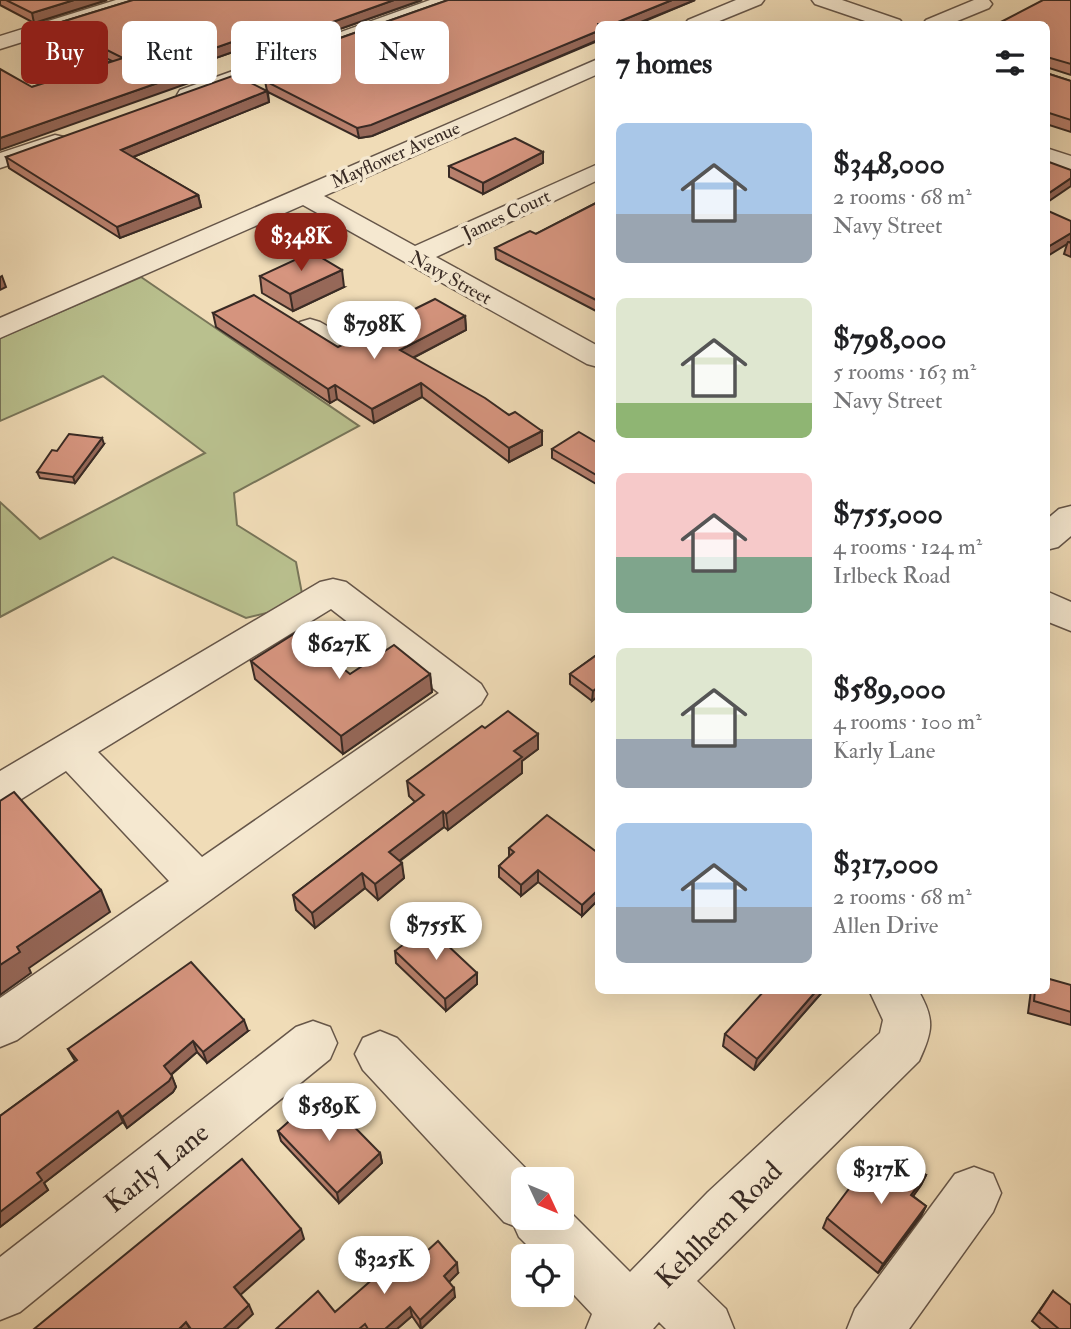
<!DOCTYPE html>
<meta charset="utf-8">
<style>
body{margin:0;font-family:"IM FELL Double Pica",serif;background:#f2f2f2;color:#202124;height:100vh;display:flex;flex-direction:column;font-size:26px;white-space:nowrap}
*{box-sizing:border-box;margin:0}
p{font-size:23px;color:#757577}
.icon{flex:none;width:38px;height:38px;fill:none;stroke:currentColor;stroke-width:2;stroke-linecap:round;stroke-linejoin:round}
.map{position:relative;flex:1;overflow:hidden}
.sheet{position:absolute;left:595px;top:21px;width:455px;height:973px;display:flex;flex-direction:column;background:#fff;border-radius:10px;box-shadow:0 7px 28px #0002}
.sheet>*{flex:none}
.banner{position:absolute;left:21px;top:21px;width:469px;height:63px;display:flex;gap:14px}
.needle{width:46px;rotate:134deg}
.tools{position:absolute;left:511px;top:1167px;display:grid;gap:14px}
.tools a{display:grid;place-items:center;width:63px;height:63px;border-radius:10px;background:#fff;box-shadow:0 7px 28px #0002;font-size:35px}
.price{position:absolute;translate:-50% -60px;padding:0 16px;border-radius:24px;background:#fff;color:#222;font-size:23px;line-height:46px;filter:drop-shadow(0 2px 4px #0008)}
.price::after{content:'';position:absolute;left:50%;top:42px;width:21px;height:16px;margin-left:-10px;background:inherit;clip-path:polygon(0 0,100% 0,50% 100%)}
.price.selected{background:#8f2418;color:#fff}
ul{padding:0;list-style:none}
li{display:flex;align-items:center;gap:21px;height:175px;padding:0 21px}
li span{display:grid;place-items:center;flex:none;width:196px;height:140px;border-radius:10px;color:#555}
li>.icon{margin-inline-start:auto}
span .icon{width:84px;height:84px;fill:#fffc;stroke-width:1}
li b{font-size:30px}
h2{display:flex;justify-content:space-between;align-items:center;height:84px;padding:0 21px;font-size:30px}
.pill{padding:0 24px;border-radius:10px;background:#fff;box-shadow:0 7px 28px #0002;font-size:24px;line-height:63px}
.pill.selected{background:#8f2418;color:#fff}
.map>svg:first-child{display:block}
.green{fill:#b9c08e;stroke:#787559;stroke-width:2}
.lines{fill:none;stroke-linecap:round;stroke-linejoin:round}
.minor-casing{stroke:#665649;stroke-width:3}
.minor{fill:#f5e8d0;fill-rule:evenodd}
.wall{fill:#b8806d;stroke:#382a24;stroke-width:2}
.shaded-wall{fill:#966859;stroke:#382a24;stroke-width:2}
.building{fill:#d6957f;stroke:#382a24;stroke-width:2}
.labels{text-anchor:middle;stroke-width:7;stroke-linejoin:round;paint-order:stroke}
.far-street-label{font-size:19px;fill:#382a24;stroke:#f5e8d0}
.near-street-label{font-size:28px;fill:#382a24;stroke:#f5e8d0}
</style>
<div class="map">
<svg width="1071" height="1329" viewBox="0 0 1071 1329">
<rect width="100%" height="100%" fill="#f0dcb7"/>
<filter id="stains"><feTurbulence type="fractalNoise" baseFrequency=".00286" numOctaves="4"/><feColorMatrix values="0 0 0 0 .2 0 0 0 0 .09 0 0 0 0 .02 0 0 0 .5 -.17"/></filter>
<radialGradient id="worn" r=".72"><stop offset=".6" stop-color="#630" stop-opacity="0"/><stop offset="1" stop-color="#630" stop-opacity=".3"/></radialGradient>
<path class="green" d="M141,277L359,426L234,493L237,525L296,562L304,604L246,618L113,557L0,617V502L40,539L205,453L103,376L0,421V338Z"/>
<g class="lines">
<defs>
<g id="minor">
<path d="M116,0H147L144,4L0,49V36Z"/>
<path d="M430,0H459L456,4L196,100H180L177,95L180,90Z"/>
<path d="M736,0H764L761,4L712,24H685L688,20Z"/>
<path d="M812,0H842L900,20L903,24H874L815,4Z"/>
<path d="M974,0H989L992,4L989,8L950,24H923L926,20Z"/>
<path d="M598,59V74L324,196L415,246L598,164V180L436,257L598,346V367L587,364L303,205L0,338V318Z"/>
<path d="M55,135L64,137L67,142L64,147L0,168V153Z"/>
<path d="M1046,148L1071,156V171L1046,164Z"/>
<path d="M387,315L397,318L402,324L397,330C366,346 351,365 317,345C309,340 301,336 295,328L300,322L310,319L320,322L343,335Z"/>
<path d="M1071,506V536L1058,547L1046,550V520L1059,509Z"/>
<path d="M333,579L346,582L481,684L487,694L481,704L17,1040L0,1047V998L169,881L66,771L15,803L0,807V771L320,582ZM331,609L439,693L202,857L98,752Z"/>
<path d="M1046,591L1071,602V631L1046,621Z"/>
<path d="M869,990H918C935,1019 933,1031 919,1061L697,1281L726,1309L734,1329H666L659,1322L653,1329H586L592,1314L562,1282V1256H538L519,1237L514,1226L504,1222L363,1070L355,1054L363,1038L380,1031L397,1038L537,1180H523V1218H562V1204L630,1272L708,1192L880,1033L883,1020Z"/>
<path d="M313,1021L330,1027L337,1043L330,1059L20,1312L0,1320V1257L296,1027Z"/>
<path d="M974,1167L993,1174L1001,1193L993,1212L909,1329H847L855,1309L955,1174Z"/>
</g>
</defs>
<use href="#minor" class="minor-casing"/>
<use href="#minor" class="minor"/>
</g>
<g class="wall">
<path d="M0,0H107L34,23L0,5Z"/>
<path d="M133,0H422L286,48L267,40L207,61L214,74L32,87L112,61L57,34L55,24Z"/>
<path d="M448,0H695L372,136L359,138L268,92L269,102L133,157L198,195L201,207L120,238L9,168L6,157L267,91L265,81L317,62L310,59L309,49Z"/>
<path d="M1043,0H1071V75L1046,67Z"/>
<path d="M1046,73L1071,81V132L1046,124Z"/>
<path d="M543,152V163L483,194L449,177V166Z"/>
<path d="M598,202V312L496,259L495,248L536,234Z"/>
<path d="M1046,210L1071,244V257L1064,254L1067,244Z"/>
<path d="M260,276L344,287L293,311L262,293Z"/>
<path d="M213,313L338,347L465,316L466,330L413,358L509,415L542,431V445L509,462L422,397L374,423L337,399L330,403L216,327Z"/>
<path d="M598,440V485L552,458V449L596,442Z"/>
<path d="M104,444L75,483L40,478L37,472L57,451Z"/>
<path d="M598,654V696L592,701L570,684V674Z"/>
<path d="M251,661L350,674H430L432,692L343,754L255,679Z"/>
<path d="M485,728L538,734V749L522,761V773L448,830L444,827L400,861L404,878L378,900L365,888L315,928L296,910L293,895L415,802L409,796L407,781Z"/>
<path d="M509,848L598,853V900L582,916L538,882L521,896L499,877V866L509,857Z"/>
<path d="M395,951L477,973V984L446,1011L396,963Z"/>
<path d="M1071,985V1025L1028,1013L1031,990H1046Z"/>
<path d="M824,990L754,1070L723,1046L725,1034Z"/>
<path d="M248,1031L207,1063L197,1052L171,1075L176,1087L173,1092L127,1128L123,1122L44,1183L48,1190L0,1227V1116L75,1061L68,1049Z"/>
<path d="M278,1131L380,1153L382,1163L339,1203L281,1141Z"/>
<path d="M879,1171L926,1175L921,1185L913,1196L926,1206L921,1216L878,1273L823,1228L827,1218Z"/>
<path d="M415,1262L458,1273L449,1282L455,1297L421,1329L412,1316L397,1329H276L335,1312Z"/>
<path d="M1053,1291L1071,1329H1041L1032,1321Z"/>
</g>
<g class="shaded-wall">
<path d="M74,0H107L34,23L32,13Z"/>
<path d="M394,0H422L286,48L285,39Z"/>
<path d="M672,0H695L636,24H613Z"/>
<path d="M266,30L267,40L196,65L195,55Z"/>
<path d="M598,31V40L372,136L359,138L357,128Z"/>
<path d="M212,64L214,74L0,150V138Z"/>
<path d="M267,91L269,102L123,161L121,150Z"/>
<path d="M543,152V163L483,194V183Z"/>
<path d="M1071,178V186L1046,203V195Z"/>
<path d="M198,195L201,207L120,238L117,227Z"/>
<path d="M1071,233V242H1068L1067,244L1046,257V248Z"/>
<path d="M342,270L344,287L293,311L290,294Z"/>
<path d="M2,276L6,287L0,290V277Z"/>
<path d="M465,316L466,330L401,364L400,350Z"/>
<path d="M421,383L422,397L374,423L372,409Z"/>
<path d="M335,385L337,399L330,403L328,389Z"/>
<path d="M542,431V445L509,462V448Z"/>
<path d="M102,438L104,444L75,483L73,477Z"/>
<path d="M430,674L432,692L343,754L341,736Z"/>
<path d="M598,687V696L592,701L593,691Z"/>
<path d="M538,734V749L522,761V773L448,830L446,814L514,751Z"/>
<path d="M443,811L444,827L391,867L389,852Z"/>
<path d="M402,863L404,878L378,900L375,884Z"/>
<path d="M538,870V882L521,896V885Z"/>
<path d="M362,873L365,888L315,928L312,913Z"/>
<path d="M101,890L110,912L29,968L31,973L0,995V965L17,947Z"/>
<path d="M598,890V900L582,916V905Z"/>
<path d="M477,973V984L446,1011L445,999Z"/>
<path d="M817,990H824L754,1070L757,1059Z"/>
<path d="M244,1020L248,1031L207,1063L203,1052Z"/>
<path d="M193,1041L197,1052L168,1077L164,1066Z"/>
<path d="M172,1076L176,1087L173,1092L127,1128L122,1117Z"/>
<path d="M118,1111L123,1122L44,1183L48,1190L0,1227V1212L37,1173Z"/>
<path d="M380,1153L382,1163L339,1203L337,1193Z"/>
<path d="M926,1175L921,1185L907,1205L911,1195Z"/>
<path d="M926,1206L921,1216L878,1273L883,1264Z"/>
<path d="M301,1229L304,1239L238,1297L234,1287Z"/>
<path d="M457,1263L458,1273L445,1286L444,1276Z"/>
<path d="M454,1288L455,1297L421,1329L420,1320Z"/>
<path d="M249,1305L253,1314L237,1329H223Z"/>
<path d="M410,1307L412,1316L397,1329H385Z"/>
<path d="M186,1322L190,1329H179Z"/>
</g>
<g class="building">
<path d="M6,0H74L32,13Z"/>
<path d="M133,0H394L285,39L266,30L195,55L212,64L0,138V69L32,87L123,58L55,24Z"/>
<path d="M448,0H672L613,24H598V31L371,125L357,128L265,81L328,58L309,49Z"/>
<path d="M1043,0H1071V64L1047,57L1046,67V24H997Z"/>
<path d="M1046,73L1071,81V120L1046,112Z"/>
<path d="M235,75L267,91L121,150L198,195L117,227L6,157Z"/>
<path d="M515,138L543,152L483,183L449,166Z"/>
<path d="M1049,162L1071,170V178L1046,195V164Z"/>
<path d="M598,202V301L495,248L530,231L536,234Z"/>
<path d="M1046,210L1071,221V233L1046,248Z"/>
<path d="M312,252L342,270L290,294L260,276Z"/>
<path d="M254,295L338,347L435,299L465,316L400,350L485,398L509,415L515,412L542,431L509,448L421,383L372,409L335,385L328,389L213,313Z"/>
<path d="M579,432L596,442L598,440V476L552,449Z"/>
<path d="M69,434L102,438L73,477L37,472L52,450L57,451Z"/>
<path d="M297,632L350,674L394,645L430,674L341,736L251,661Z"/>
<path d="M598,654V687L593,691L570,674Z"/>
<path d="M508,711L538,734L514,751L522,757L446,814L443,811L389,852L402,863L375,884L362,873L312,913L293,895L424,795L407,781L482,726L485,728Z"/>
<path d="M14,792L101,890L17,947L20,952L0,965V801Z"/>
<path d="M547,815L598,853V890L582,905L538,870L521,885L499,866L514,852L509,848Z"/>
<path d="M427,926L477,973L445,999L395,951Z"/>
<path d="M191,962L244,1020L203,1052L193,1041L164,1066L172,1076L169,1081L122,1117L118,1111L37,1173L42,1180L0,1212V1116L77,1060L68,1049Z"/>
<path d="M1046,978L1071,985V1012L1034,1001L1035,990H1046Z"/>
<path d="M765,990H817L757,1059L725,1034Z"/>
<path d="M321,1093L380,1153L337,1193L278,1131Z"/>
<path d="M895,1151L926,1175L911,1195L926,1206L883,1264L827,1218L869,1162L879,1171Z"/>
<path d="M242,1159L301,1229L234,1287L249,1305L223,1329H191L186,1322L179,1329H34Z"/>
<path d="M438,1241L457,1263L444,1276L454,1288L420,1320L410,1307L385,1329H368L365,1324L359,1329H276L318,1291L335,1312L406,1250L415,1262Z"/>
<path d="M1053,1291L1071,1305V1329H1059L1039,1312Z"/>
</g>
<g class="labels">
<g class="far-street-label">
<text transform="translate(395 154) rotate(-24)" y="7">Mayflower Avenue</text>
<text transform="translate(506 214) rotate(-25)" y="7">James Court</text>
<text transform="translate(451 277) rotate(29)" y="7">Navy Street</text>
</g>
<g class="near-street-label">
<text transform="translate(156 1167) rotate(-39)" y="10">Karly Lane</text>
<text transform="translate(718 1224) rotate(-45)" y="10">Kehlhem Road</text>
</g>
</g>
<rect width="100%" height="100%" filter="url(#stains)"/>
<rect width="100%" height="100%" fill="url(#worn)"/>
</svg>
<div class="tools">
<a><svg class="needle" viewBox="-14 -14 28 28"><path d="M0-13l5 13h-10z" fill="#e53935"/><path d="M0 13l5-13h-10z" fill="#757577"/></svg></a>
<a><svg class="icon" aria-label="locate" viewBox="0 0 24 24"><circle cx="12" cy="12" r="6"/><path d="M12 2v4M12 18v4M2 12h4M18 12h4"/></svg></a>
</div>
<b class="price selected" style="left:301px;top:273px">$348K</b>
<b class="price" style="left:374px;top:361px">$798K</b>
<b class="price" style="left:339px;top:681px">$627K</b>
<b class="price" style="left:436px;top:962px">$755K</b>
<b class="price" style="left:329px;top:1143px">$589K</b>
<b class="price" style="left:881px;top:1206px">$317K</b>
<b class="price" style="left:384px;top:1296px">$325K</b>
<div class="banner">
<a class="pill selected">Buy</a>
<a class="pill">Rent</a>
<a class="pill">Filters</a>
<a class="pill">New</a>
</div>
<section class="sheet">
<h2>7 homes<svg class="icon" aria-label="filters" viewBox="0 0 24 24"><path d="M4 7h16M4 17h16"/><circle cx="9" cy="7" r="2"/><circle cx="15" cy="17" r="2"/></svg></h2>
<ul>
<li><span style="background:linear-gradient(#a9c7e8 65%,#9aa5b1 0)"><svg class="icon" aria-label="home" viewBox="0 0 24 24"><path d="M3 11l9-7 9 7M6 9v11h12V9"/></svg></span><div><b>$348,000</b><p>2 rooms · 68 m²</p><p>Navy Street</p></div></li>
<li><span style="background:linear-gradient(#dfe7d0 75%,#8fb573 0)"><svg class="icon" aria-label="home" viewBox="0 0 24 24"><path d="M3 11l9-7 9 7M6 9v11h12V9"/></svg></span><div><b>$798,000</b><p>5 rooms · 163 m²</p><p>Navy Street</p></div></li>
<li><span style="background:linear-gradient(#f6c9c9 60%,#7fa58c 0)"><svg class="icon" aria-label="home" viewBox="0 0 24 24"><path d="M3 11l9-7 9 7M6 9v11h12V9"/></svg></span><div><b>$755,000</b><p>4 rooms · 124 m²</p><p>Irlbeck Road</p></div></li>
<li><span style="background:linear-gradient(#dfe7d0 65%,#9aa5b1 0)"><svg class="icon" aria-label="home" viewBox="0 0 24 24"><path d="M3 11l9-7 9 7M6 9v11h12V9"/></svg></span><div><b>$589,000</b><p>4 rooms · 100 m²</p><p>Karly Lane</p></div></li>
<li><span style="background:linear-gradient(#a9c7e8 60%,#9aa5b1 0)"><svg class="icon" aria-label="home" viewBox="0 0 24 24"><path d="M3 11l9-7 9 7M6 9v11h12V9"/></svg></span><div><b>$317,000</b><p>2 rooms · 68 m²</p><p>Allen Drive</p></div></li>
</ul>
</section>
</div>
